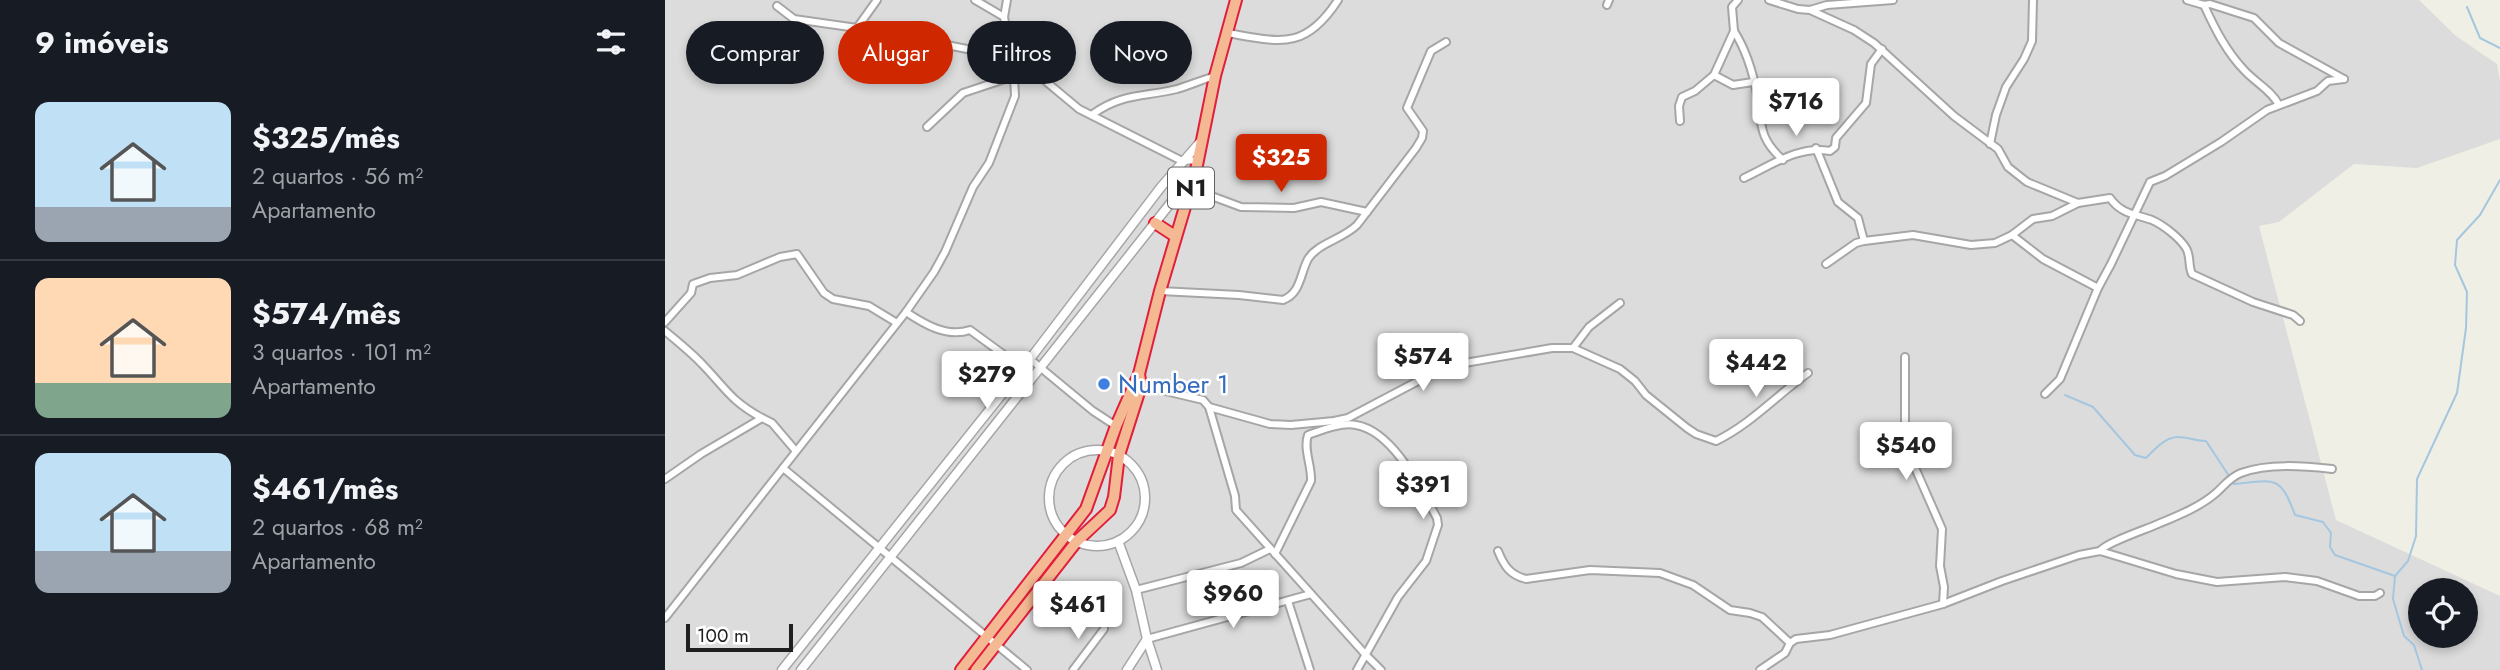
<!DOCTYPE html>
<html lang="pt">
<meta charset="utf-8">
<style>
body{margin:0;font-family:Jost,sans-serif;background:#242831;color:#f1f3f6;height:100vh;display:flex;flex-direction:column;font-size:26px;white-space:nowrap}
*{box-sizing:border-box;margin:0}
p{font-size:23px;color:#9ea1a6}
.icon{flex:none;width:38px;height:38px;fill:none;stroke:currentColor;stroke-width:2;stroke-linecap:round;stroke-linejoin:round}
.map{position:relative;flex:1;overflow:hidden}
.panel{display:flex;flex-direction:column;background:#171b24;width:665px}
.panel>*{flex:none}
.guide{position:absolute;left:21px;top:21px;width:665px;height:63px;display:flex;gap:14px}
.fabs{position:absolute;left:1743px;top:578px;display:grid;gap:14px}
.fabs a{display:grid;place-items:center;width:70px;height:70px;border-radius:50%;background:#171b24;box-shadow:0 4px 10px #0003;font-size:35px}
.scale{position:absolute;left:21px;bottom:18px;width:107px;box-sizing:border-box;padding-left:7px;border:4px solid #1f1f1f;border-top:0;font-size:19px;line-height:24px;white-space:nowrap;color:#1f1f1f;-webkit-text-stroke:5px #fff;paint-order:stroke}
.price{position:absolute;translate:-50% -60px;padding:0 16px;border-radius:7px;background:#fff;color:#222;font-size:23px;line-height:46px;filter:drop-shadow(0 2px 4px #0008)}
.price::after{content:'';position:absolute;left:50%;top:42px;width:21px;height:16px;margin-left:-10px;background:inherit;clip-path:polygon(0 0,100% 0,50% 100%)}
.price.current{background:#cf2700;color:#fff}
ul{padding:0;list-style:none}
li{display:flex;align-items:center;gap:21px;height:175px;padding:0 35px}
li+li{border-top:2px solid #363941}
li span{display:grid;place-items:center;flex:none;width:196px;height:140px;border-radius:14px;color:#555}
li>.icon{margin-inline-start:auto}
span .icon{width:84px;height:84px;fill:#fffc;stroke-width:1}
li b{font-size:30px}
h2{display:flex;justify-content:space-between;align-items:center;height:84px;padding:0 35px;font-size:30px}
.tag{padding:0 24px;border-radius:32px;background:#171b24;box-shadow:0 4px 10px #0003;font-size:24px;line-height:63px}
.tag.current{background:#cf2700;color:#fff}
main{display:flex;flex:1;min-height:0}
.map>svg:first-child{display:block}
.residential{fill:#dddcdc;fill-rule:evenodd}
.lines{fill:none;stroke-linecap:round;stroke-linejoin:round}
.stream{stroke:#a4c7df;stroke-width:2}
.minor-casing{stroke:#a6a6a6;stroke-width:10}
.tertiary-casing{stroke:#a6a6a6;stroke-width:11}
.trunk-casing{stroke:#e11f3d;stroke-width:14}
.minor{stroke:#fff;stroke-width:6}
.tertiary{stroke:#fff;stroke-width:8}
.trunk{stroke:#f4b893;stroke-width:10}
.shop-dot{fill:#3f7fe0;stroke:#fff;stroke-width:2.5}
.labels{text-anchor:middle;stroke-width:5;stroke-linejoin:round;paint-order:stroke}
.shield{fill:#fff;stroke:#626262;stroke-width:2}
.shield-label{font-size:24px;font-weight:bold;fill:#1f1f1f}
.shop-label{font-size:26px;fill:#366cbe;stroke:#fff;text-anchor:start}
</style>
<main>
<section class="panel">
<h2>9 imóveis<svg class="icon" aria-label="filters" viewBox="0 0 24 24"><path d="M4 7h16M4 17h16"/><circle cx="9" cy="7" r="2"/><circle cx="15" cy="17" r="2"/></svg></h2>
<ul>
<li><span style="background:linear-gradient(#bfe0f5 75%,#9aa5b1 0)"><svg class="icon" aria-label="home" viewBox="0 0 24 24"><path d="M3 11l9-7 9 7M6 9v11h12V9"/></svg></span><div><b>$325/mês</b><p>2 quartos · 56 m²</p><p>Apartamento</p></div></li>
<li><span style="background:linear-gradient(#ffd9b3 75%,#7fa58c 0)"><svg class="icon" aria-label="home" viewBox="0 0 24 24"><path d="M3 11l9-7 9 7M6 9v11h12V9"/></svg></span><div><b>$574/mês</b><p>3 quartos · 101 m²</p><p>Apartamento</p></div></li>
<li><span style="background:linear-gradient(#bfe0f5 70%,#9aa5b1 0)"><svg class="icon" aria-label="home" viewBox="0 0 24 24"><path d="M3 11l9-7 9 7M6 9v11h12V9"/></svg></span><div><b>$461/mês</b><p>2 quartos · 68 m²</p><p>Apartamento</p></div></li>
</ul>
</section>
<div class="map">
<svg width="1835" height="670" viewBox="0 0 1835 670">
<rect width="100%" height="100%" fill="#f0efe5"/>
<path class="residential" d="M0,0H1754L1791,36L1832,64L1835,81V139L1752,168L1689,164L1614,222L1594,226L1671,520L1835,596V670H0ZM1755,590H1801V635H1755Z"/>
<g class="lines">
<g class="stream">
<path d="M1802,7L1815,38L1835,48"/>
<path d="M1400,395L1428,407L1470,455L1481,458C1489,450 1500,437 1513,437C1523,437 1531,441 1541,441L1564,476"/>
<path d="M1567,480L1569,484C1609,480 1615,474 1630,515L1658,522L1666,533L1665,547L1670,555L1730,576"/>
<path d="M1757,670L1749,645L1739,636L1728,599L1730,576L1743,561L1751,536L1752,479L1792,393L1801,328L1802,292L1790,265L1792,240L1815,215L1835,180"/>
</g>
<defs>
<g id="minor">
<path d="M310,0L339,17"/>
<path d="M342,0L339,17L342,32L354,59L414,109L517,161L533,160"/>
<path d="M1104,0L1133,9L1145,10L1189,30L1209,43L1289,116L1333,149L1343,167L1362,182L1413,203L1445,198C1456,214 1470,214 1487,220C1498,225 1514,237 1521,248C1526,256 1523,266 1527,274L1588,302L1628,315L1635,321"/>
<path d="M1522,0L1539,5L1545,4L1589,18L1614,43L1679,79"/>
<path d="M942,5L944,0"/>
<path d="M1539,5C1550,29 1561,51 1579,70C1591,83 1606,90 1614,105"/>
<path d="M112,6L129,19L192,28L214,42L220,43L241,33L271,43L354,59L349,76L350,96L324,163L308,187L280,252L269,272L241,312L118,468"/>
<path d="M1145,10L1162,5L1228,0"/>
<path d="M192,28L212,0"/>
<path d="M1069,31C1081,50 1088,73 1092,94C1097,124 1093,138 1118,160"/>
<path d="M562,33C615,42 640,51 673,0"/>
<path d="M1049,75L1069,31L1067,7L1073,0"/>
<path d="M428,114C457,93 480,97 512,89C525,85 537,80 550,76"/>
<path d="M1015,121L1014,106L1017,97L1030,91L1049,75L1068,85L1088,82"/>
<path d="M262,127L298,93L349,76"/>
<path d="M1325,144L1331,115L1341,87L1359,59L1367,41L1368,0"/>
<path d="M1151,148L1173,202L1193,218L1199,241"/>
<path d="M1079,178C1107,165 1134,145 1165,151L1170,147L1171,138L1201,103L1206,64L1217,49"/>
<path d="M525,188L576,207L629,208L656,202L702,212"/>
<path d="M1347,235L1378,259L1433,288"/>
<path d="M1161,264L1191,243L1199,241L1248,235L1306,245L1330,243L1347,235L1368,219L1387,216L1413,203"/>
<path d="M495,291L574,295L618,300C636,293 635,274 643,259C653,243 678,239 692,225L751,148L757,138L758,131L742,108L766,51L781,42"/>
<path d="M241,312C259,324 282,338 305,330L357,368"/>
<path d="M0,322L26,293L28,284L45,278L72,275L115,257L132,254L159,293L168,299L204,306L232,323"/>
<path d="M0,331C13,342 27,353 38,365C61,389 66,401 97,418"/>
<path d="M908,348L955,369L970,381L981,395L1022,428L1031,434L1051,441C1086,424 1112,395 1143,373"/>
<path d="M1240,357V431L1251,470L1277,529L1275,566L1279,587L1278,604"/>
<path d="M365,359L428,411L451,426"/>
<path d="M475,385L538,400L544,407L570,496L571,510L700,654L716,670"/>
<path d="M1380,394L1395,379L1433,288L1446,264L1485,182L1500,176L1556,142L1602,110L1652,91L1663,81L1679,79"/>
<path d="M544,407L605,424L626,425L669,421L683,418L772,371L788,365L887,348H908L924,327L955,303"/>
<path d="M0,479L36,454L97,418L107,423L130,450"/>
<path d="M833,551C839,566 845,575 861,579L925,570L995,573L1028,585L1065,610L1085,613L1097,617L1125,643"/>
<path d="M1435,551C1440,543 1482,529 1493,524C1512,516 1535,507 1551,493C1559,486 1565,477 1576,473C1603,463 1639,466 1667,469"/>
<path d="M610,554L646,481C647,466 638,449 643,435C657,430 676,422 691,425C728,431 756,489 772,518L773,525L761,561L733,597L692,670"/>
<path d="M471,590L576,563L605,549"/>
<path d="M623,601L645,670"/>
<path d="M0,618L118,468L362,670"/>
<path d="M482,639L646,594"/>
<path d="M408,670L439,629"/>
<path d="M1095,670L1120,653L1125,643L1131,639L1165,635L1278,604L1337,581L1414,555L1435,551L1511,574L1552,582L1620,577L1652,581L1694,596H1710L1715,593"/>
</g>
<g id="tertiary">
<circle cx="432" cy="498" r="48"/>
<path d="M453,541L471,590L482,639L492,670"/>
<path d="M117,670L365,359L496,187L537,140"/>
<path d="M136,670L527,176"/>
<path d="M462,670L482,639"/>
</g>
<g id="trunk">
<path d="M490,223L510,236"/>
<path d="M296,670L421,509L451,426L474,374L495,291L531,170L550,76L571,0"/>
<path d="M311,670L412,541L445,510L449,497L454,455L476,386L474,374"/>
</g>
</defs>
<use href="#minor" class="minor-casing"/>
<use href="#tertiary" class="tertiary-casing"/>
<use href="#trunk" class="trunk-casing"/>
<use href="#minor" class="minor"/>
<use href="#tertiary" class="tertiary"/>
<use href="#trunk" class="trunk"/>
</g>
<circle class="shop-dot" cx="439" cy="384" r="7"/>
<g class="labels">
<rect class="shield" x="503" y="167.5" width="46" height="41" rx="5"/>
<g class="shield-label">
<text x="526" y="196">N1</text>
</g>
<g class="shop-label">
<text x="453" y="393">Number 1</text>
</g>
</g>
</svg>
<div class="fabs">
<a><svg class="icon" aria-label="locate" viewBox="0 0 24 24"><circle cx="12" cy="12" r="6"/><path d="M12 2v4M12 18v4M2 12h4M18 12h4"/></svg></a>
</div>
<div class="scale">100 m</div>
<b class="price" style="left:1131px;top:138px">$716</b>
<b class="price current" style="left:616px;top:194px">$325</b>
<b class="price" style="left:758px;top:393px">$574</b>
<b class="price" style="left:1091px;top:399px">$442</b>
<b class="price" style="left:322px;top:411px">$279</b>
<b class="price" style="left:1241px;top:482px">$540</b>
<b class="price" style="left:758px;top:521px">$391</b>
<b class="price" style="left:568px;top:630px">$960</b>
<b class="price" style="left:413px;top:641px">$461</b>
<div class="guide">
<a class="tag">Comprar</a>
<a class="tag current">Alugar</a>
<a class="tag">Filtros</a>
<a class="tag">Novo</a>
</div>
</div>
</main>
